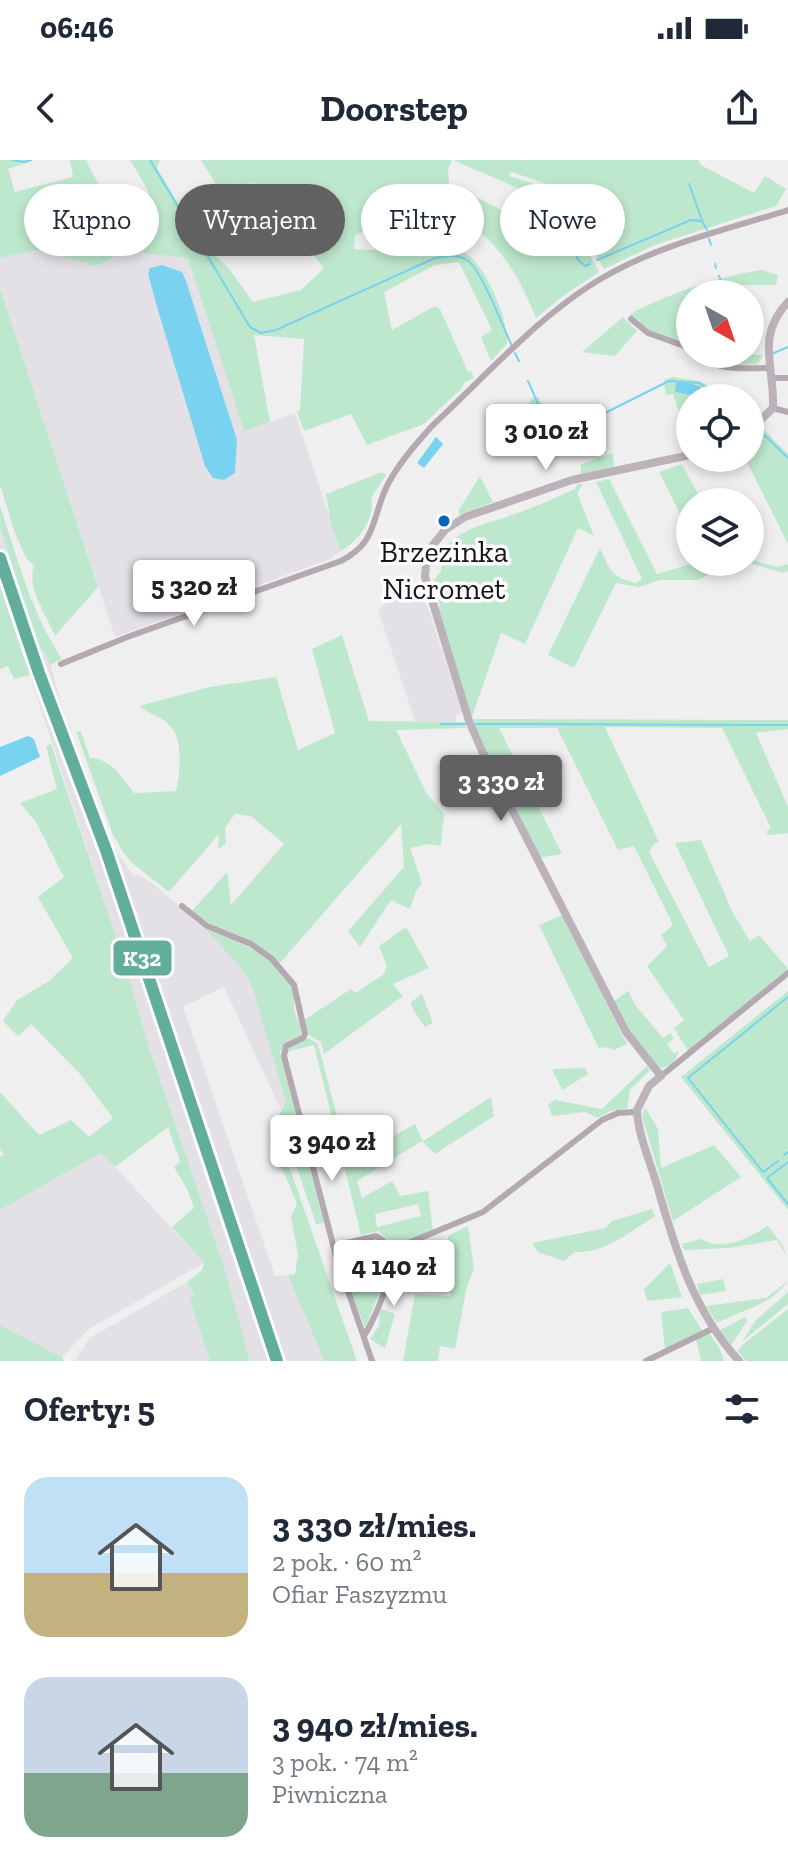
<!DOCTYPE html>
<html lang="pl">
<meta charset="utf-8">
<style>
body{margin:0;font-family:"Zilla Slab",serif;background:#f2f2f3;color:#1f2937;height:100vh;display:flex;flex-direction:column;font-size:30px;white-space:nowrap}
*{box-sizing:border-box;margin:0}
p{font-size:26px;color:#747a83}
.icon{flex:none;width:44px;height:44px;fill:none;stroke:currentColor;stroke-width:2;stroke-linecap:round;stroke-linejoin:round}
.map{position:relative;height:1201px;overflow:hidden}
.drawer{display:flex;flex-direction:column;background:#fff;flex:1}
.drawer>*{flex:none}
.banner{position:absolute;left:24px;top:24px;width:740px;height:72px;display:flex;gap:16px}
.needle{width:52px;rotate:140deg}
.buttons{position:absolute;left:676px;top:120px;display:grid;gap:16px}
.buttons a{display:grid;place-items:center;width:88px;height:88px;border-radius:50%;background:#fff;box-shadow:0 4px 12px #0003;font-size:40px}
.price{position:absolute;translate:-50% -68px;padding:0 18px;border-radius:8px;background:#fff;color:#222;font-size:26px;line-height:52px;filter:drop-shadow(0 2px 4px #0008)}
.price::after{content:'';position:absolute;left:50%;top:48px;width:24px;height:18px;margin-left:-12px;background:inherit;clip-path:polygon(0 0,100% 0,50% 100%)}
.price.active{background:#626162;color:#fff}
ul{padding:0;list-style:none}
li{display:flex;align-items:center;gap:24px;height:200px;padding:0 24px}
li span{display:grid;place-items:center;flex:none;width:224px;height:160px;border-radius:24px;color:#555}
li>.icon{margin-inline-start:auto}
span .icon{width:96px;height:96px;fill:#fffc;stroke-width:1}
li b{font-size:34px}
h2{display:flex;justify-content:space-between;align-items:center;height:96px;padding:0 24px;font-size:34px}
.pill{padding:0 28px;border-radius:36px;background:#fff;box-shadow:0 4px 12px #0003;font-size:28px;line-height:72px}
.pill.active{background:#626162;color:#fff}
.status{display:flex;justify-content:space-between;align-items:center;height:56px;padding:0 40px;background:#fff;direction:ltr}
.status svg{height:22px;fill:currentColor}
header{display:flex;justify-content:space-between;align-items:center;height:104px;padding:0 24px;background:#fff;font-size:36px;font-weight:700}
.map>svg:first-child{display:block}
.built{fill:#e4e1e6}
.green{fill:#bee8cd;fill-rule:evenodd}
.water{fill:#79d2ef}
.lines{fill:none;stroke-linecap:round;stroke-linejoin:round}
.stream{stroke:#79d2ef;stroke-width:2}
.street{stroke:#b4a9b1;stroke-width:6}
.secondary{stroke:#bcb3ba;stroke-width:8}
.rail{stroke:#b2aeb0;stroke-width:2;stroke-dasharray:14 14;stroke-linecap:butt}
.rail-1-casing{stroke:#fdfbfe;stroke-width:18}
.rail-1{stroke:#61ae9d;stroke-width:12}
.bus-dot{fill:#0065bd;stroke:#fdfbfe;stroke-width:3}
.labels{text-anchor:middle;stroke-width:7;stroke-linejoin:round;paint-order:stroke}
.bus-label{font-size:30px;fill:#161516;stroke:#fdfbfe}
.line-badge{stroke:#fdfbfe;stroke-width:3}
.badge-label{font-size:22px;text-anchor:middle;font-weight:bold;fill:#fff}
</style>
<div class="status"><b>06:46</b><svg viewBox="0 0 49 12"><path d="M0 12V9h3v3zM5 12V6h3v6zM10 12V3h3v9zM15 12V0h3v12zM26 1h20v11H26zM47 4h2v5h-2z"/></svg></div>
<header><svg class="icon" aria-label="back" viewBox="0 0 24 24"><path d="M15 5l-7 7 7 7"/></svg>Doorstep<svg class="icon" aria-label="share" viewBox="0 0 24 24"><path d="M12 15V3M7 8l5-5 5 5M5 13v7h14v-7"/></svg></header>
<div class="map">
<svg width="788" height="1201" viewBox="0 0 788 1201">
<rect width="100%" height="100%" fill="#f0eff0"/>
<g class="built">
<path d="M35,90L96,106L127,91L188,97L244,271L295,253L341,391L328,400L115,477L0,128V98Z"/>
<path d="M0,367L39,492L45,490L51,506L61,544L116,692L134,716L138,714L152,723L205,769L242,809L252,827L286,942L281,950L224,827L183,847L275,1116L288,1115L324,1201H250L226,1113L149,887L121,791L0,426Z"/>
<path d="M395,436L424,440L429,451L462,552L456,555V562L415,561L378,450Z"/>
<path d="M102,993L204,1103L89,1169L62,1197L0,1165V1050Z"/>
<path d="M187,1122L194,1137L189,1138L210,1201H74L90,1178Z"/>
</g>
<g class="green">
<path d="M0,0H35L8,9L15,32L73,17L70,0H86L129,82L159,59L146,27L130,0H160L157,8L201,81L230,110L253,142L301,130L324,108L257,24L250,23L244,27L239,23L229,29L231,42L226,41L201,0H452L448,10L450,38L355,75L354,89L373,90L453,62L456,89C462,92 469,95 473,99C489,116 509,161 507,184L491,201L481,177L492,170L459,102L435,105L384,132L392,170L435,146L440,149L468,212L471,211L474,218L465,222L461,229L424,264L367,285L351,254L304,271L297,252L300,250L304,179L254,175L270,262L244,271L188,98L127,91L96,106L36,90L0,98Z"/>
<path d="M453,0H699L701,5L754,33L765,16L786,29L776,46L655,85L604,109L561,33L547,24L511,12L509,16L531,23L559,39L599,112L567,133L536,158C521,121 506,94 476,68L474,36L519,59L545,84L550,85L567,68L555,48L545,40Z"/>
<path d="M761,110L778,115L776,125H743L727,129L728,134H690V186C668,179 644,173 630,154C671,133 715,117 761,110Z"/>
<path d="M0,128L98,427L55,476C47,456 26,427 34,406L26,398L15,373L0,325Z"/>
<path d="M623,157L637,171L615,196L582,192Z"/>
<path d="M700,194L763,195L758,204C737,205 718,207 700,194Z"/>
<path d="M672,217L700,221L719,233V238H690V259L682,261L673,234L666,235L664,220Z"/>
<path d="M538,237L548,254L563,262L586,243L601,260C582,267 568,274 549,265L522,277L523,282L495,293L532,238Z"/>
<path d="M761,267L788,294V384L745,298H750V275Z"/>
<path d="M613,293L614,308L581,314V304Z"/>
<path d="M682,304L702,342H690V374L659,312Z"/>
<path d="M382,312L386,315L371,338C376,359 358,381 341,391L331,364L326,334Z"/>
<path d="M480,316L493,342L459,355V350Z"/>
<path d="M609,319L657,414L698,402H750V399L777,407L788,404V411L782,413L747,402L731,404L697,420H660L639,427L616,423L574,508L548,495L600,388C610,410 611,417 636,423L642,419L596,322Z"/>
<path d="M577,324H583L577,333L594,376L578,368L525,484L501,473L472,557L437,448L440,446L434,420L441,411V391C468,364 481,367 515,354C535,347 555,338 575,329Z"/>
<path d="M0,346C18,399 31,453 62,499L50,505L45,491L39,492L0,367Z"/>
<path d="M0,426L30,515L14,519L8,506L0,509Z"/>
<path d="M342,475L369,561L465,562L466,568L396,570L427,634L444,654L441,686L429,684L410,688L422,723L416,731L410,749L391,740L360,787L348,771L404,707L401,664L280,803C254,779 218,774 192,751L227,712L231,745L284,684L251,656L235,654L225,668L226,684L218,689L219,674L169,732L132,703L123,692L113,675L76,571L81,572L90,598C112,599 121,616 134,633L176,631C180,614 183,582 172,568C164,557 149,554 139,546L210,527L276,517L298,590L335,573L312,489Z"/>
<path d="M473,559L788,560V569L756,573L788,647V673L769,675L766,672L771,668L722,568L605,567L659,682L655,683L649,692L709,807L729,796L675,683L701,680L733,753L750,781L759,775L788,809L688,891L674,868L684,860L647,806L667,786L661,775L673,765L634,686L618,690L557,568H499L562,694L538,698L475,570Z"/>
<path d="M51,584L121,791L149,887L226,1113L250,1201H210L189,1138L194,1136L187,1122L202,1110L204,1103L172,1067L194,1048L187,1029L174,1007L180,1001L168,967L115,1007L101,993L0,1050V997L4,994L0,990V932L39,975L71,960L89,977L113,958L80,914L31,864L18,876L3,861L17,840L49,821L73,798L38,737L64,717L36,662L20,643L57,629L46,586Z"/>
<path d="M562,755L627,884L614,890L605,887L599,889L539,765Z"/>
<path d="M406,767L429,808L393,824L403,836L324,894L321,882L309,875L304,860L351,829L355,833L383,815L387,806L379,786Z"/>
<path d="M205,769C237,781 277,794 292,828C295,835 293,845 295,853C298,862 303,867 300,877L287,882L280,892L324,1063L316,1064L279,955L286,942L252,827L242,809Z"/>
<path d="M628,831L636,846L663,878L670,873L674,878L667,884L674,894L678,891C677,901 671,906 661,908C638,898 625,863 613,842Z"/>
<path d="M788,831V1050L681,917Z"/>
<path d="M422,834L433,863L425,867L412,848L411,842Z"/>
<path d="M308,878L318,884L349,1002L415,964L423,981L491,937L494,956L435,994L422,981L357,1021L362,1038L392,1021L400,1036L428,1031L433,1071L394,1087L379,1071L361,1075L314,885L286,892L289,887ZM418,1044L421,1056L377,1067L375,1054Z"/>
<path d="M647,906L650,910L630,930L627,949L610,951L598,958L585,952L552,956L548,945L555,940L602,949Z"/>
<path d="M585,908L588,914L562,930L552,909Z"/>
<path d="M645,947L658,969L661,1008L714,985L741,1017L673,1061L642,956Z"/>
<path d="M275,966L357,1201H324L288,1115L295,1114L298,1094L291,1057L297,1043L270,981Z"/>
<path d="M652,1049L655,1056C631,1071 604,1094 575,1092L564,1101L538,1092L532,1083L606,1068L612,1061Z"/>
<path d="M468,1066L474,1109L467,1126L455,1189L440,1186L438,1201H403L415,1134L450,1136L448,1076Z"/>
<path d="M768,1066L783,1086L788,1098L777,1080L729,1088L684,1090L682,1084L701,1079C724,1092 748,1078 768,1066Z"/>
<path d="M373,1079C384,1083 383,1090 385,1101L381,1106L346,1113L338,1091L343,1086Z"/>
<path d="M670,1103L682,1137L647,1141L644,1129Z"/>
<path d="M377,1114L384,1121L365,1168L351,1132V1125Z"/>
<path d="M723,1119L726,1131L700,1135L697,1124Z"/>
<path d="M788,1121C771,1145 742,1150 717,1163L706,1146L766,1138Z"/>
<path d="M788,1132V1144L742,1182L755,1161Z"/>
<path d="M380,1148L395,1154L385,1188L370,1179L379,1166Z"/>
<path d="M688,1148L703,1172L665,1190L661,1152Z"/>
<path d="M788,1149V1201H746L738,1192L741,1186Z"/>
<path d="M745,1157L747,1161L731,1185L720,1170Z"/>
<path d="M0,1165L62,1197L63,1201H0Z"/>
<path d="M709,1173L720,1189L724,1201H701L696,1179Z"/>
</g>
<g class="water">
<path d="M162,105L182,112L186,121L237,280L235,313L224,320L213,318L205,306L158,150L148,114L150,108Z"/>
<path d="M686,222L701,227L700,233L697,236L675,232L676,223Z"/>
<path d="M436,277L443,284L424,308L417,303Z"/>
<path d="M28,576L34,579L40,597L0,616V587Z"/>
</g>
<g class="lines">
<g class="stream">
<path d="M12,0L24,2L31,0"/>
<path d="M150,0L250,167L261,173L276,170L435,98C446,96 457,94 467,100C482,110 503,168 512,186"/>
<path d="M689,24L702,60"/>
<path d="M565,57L579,86L577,99L585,106L590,104"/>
<path d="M709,79L711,85"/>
<path d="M597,100L691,60L702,61L707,70"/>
<path d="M715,104L716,108"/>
<path d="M719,116L726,134"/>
<path d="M515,193L519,201"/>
<path d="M774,193L788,187"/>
<path d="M528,221C541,248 543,272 579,266L669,221L699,223L723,238"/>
<path d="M757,268L788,298"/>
<path d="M441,564H465"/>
<path d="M476,564L788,565"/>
<path d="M784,995L788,992"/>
<path d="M778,1001L763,1012L688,918L788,837"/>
<path d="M788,1002L767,1018L788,1044"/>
</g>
<g class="street">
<path d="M631,159L648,173L690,188"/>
<path d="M698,194C716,212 745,208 768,208"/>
<path d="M771,218H788"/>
<path d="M773,248L788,252"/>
<path d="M61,504L130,476L341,401C377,382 371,361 386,328C397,305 416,284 432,266C486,216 541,153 604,117C661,84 726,70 788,50"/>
<path d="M182,746L207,766L251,784L272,799L294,825L305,874L303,878L286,886L284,896L336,1096L372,1201"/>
<path d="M661,916L788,813"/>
<path d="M334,1086L376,1076C407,1090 377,1155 364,1176"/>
<path d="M389,1091L483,1052L602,960L618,953L637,952"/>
<path d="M344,1119L388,1109"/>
<path d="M646,1201L714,1168"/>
</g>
<g class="secondary">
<path d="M750,270L773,248C775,208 755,176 788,142"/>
<path d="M690,295L572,320L465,357L445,370L433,385L426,405L425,417L469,561L482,591L626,872L661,916L649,926L637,950C638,974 649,999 656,1022C675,1088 692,1149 739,1201"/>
</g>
<path class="rail" d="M0,415L105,697L274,1201"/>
<defs>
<path id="rail-1" d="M0,398L39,513L106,690L277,1201"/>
</defs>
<use href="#rail-1" class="rail-1-casing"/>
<use href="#rail-1" class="rail-1"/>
</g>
<circle class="bus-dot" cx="444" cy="361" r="7"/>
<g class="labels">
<g class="bus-label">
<text x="444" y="402">Brzezinka<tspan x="444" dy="37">Nicromet</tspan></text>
</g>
</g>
<rect class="line-badge" x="112" y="779" width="61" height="38" rx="8" fill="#61ae9d"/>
<g class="badge-label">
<text x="142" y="806">K32</text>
</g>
</svg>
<div class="buttons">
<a><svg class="needle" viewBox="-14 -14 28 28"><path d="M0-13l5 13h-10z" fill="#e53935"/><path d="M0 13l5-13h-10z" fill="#747a83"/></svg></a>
<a><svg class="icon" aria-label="locate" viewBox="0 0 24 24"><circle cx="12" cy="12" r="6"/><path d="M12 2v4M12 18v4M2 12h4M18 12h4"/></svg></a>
<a><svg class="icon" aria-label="layers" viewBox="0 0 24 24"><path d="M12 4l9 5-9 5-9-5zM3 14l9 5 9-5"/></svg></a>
</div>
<b class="price" style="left:546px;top:312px">3 010 zł</b>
<b class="price" style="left:194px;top:468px">5 320 zł</b>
<b class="price active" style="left:501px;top:663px">3 330 zł</b>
<b class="price" style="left:332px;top:1023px">3 940 zł</b>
<b class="price" style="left:394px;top:1148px">4 140 zł</b>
<div class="banner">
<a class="pill">Kupno</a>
<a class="pill active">Wynajem</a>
<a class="pill">Filtry</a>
<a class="pill">Nowe</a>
</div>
</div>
<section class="drawer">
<h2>Oferty: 5<svg class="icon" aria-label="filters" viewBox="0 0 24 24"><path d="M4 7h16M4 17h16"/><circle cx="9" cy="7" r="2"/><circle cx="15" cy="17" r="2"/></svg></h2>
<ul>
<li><span style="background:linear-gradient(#bfe0f5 60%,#c2b280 0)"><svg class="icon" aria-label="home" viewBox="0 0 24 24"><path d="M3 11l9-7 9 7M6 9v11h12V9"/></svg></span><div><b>3 330 zł/mies.</b><p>2 pok. · 60 m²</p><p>Ofiar Faszyzmu</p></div></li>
<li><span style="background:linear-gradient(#c9d6e8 60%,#7fa58c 0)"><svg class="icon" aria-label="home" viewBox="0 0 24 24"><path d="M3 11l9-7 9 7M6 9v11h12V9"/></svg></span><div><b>3 940 zł/mies.</b><p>3 pok. · 74 m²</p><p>Piwniczna</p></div></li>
</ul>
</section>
